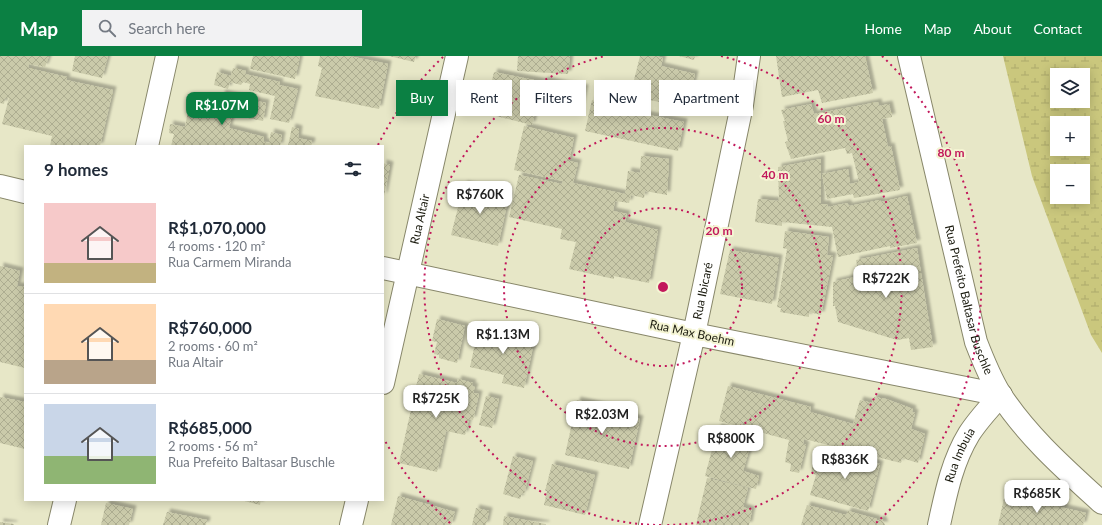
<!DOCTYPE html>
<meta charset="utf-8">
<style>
body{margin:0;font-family:Lato,sans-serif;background:#f2f2f3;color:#1f2937;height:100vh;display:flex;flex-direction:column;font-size:15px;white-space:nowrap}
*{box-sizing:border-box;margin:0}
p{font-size:13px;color:#747a83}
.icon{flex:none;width:22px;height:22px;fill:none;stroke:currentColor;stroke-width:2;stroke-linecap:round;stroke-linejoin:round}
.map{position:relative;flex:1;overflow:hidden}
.details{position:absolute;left:24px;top:89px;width:360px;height:356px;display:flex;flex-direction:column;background:#fff;border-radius:0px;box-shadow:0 2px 10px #0003}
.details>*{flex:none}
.hud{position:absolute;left:396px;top:24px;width:380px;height:36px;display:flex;gap:8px}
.fabs{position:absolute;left:1050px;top:12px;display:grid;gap:8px}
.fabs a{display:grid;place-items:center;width:40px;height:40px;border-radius:0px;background:#fff;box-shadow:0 2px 10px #0003;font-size:20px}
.price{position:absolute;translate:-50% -34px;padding:0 9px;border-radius:8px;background:#fff;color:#222;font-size:13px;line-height:26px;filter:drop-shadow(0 1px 2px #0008)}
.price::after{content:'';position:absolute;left:50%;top:24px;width:12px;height:9px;margin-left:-6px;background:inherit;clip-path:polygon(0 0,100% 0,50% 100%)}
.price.active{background:#0b8043;color:#fff}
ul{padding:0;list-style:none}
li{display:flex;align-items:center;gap:12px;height:100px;padding:0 20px}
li+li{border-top:1px solid #e0e1e3}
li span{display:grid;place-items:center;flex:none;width:112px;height:80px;border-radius:0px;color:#555}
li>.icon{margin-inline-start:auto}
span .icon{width:48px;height:48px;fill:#fffc;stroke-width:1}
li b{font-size:17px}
h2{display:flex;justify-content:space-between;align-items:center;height:48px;padding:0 20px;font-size:17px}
.tag{padding:0 14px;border-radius:0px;background:#fff;box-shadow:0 2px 10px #0003;font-size:14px;line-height:36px}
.tag.active{background:#0b8043;color:#fff}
header{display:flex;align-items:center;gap:24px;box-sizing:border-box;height:56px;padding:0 20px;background:#0b8043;color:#fff}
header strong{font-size:19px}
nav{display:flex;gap:22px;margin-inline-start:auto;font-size:14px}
.search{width:280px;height:36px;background:#f2f2f3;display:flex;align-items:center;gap:10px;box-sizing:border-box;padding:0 14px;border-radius:0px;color:#747a83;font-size:15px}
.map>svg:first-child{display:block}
.wetland{fill:url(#wetland-marsh);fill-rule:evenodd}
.building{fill:url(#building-cross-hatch);filter:url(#shadow)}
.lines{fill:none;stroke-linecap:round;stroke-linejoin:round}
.street-casing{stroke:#88876a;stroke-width:24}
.secondary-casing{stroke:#88876a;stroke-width:24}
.street{stroke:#fff;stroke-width:22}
.secondary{stroke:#fff;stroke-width:22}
.ring{fill:none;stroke:#c2185b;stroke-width:2;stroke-dasharray:2 4}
.labels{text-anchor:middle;stroke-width:4;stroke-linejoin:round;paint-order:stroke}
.street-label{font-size:12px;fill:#1a1a0e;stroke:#f4f4d3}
.centre{fill:#c2185b;stroke:#f4f4d3;stroke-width:2}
.ring-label{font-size:12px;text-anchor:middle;font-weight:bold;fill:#c2185b;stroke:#f4f4d3;stroke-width:4;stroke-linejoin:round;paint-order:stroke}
</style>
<header>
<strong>Map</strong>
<div class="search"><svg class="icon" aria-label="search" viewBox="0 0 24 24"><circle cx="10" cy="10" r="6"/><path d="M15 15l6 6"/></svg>Search here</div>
<nav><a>Home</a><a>Map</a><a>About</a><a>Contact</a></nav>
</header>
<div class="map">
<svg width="1102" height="469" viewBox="0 0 1102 469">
<defs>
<pattern id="wetland-marsh" width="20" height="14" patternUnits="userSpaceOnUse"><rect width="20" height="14" fill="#cac77d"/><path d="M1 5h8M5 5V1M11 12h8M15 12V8" fill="none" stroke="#adaa6b"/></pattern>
<pattern id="building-cross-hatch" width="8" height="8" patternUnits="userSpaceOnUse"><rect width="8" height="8" fill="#cacaaa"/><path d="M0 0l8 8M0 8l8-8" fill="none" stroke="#adad91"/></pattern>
<filter id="shadow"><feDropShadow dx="3.5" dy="-3.5" stdDeviation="1" flood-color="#0004"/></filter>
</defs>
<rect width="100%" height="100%" fill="#e7e7c7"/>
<path class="wetland" d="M1003,0H1102V297L1091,279L1032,120ZM1057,19H1083V45H1057ZM1057,67H1083V93H1057ZM1057,115H1083V141H1057Z"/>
<g class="building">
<path d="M0,0H49L45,11L29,8L28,12L67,21L66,24L113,34L100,90H50L52,80L2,68L9,42H5L4,48L0,47Z"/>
<path d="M75,0H108L102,22L72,15Z"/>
<path d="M253,0H300L295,23L250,13Z"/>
<path d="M320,0H349L388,8L379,53L315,40L322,12L318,10Z"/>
<path d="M389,0H416L414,6Z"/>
<path d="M518,0H570L568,18L517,15Z"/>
<path d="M640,0H656L663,2L661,10L695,18L687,52L650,44L651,41L631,36Z"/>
<path d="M679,0H695L694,4Z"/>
<path d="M776,0H865L873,37L822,47L818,34L782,41Z"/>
<path d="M233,12L246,15L245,18L280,26L279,29L298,33L289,67L270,63L275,40L249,34L250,28L243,26L241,29L230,26L228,33L214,29L217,16L231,20Z"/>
<path d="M494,16L544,26V24L585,32L581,51L555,46L553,51L537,48L532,69L484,57Z"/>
<path d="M222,37L266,47L263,65L232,59L229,72L264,81V86L269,87L271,76L282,79L280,90H171L174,78L169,77L170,68L185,71L189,50L198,51V55L224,60L226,57L218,56Z"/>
<path d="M622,40L642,44L639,57L684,66L678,95L585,75L592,44L619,51Z"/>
<path d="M878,46L879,50L889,48L892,61L882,63L888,91L891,90L900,134L854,142L853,138L827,143L822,118L848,113L850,128L859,126L852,97L847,98L845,92L791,103L785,86L788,85L783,65H785L781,54L811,48L814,58Z"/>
<path d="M524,70L574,82L569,105L578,107L573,127L625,138L628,115L640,117L641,100L669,103L667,139L645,135L644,142L631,139L629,147L615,145L613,155L627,158L625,166L658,174L649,227L614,220V223L569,213L576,186L560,183L562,173L509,161L519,119L562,128L563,125L514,114Z"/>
<path d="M292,71L299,73L298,82L312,85L311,90H288Z"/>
<path d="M821,103V148H827L828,151L847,147L849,150L880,144L881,146L907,140L917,187L890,192V190L838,201L832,171L782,166V170L755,166L758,143L779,145L778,111Z"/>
<path d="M383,107L390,109L384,140H383Z"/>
<path d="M464,128L509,139L498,190L451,179Z"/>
<path d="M785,175L829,181L827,199L833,200L821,259L809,256V261L780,256L781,252L777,251L787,193L783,192Z"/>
<path d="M917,192L933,291L911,294L909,282L897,284L838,266L835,250H833V226L859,220L856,204Z"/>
<path d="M730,194L779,202L772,248L720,238Z"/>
<path d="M0,210L20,215L17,230L25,231V312L0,306Z"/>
<path d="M437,263L465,270L457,307L439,302V299L434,298L437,286L432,285Z"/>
<path d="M479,269L529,280L527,290L533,291L524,332L502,327L504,319L470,311Z"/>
<path d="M419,318L457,327L458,323L473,327L472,330L475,331L473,337L479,338L473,364L469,363L465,379L446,375L437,416L399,407Z"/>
<path d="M728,330L811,351L810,356L853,368L860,344L872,347L874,341L886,343L913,353L912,356L915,357L911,373L925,378L918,407L902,402L901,407L804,383L803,388L806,389L799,417L790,415L791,408L785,406L789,384L719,365Z"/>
<path d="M486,340L499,343L492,372L479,369Z"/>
<path d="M0,341L25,346V393L0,387Z"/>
<path d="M577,344L627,355L626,360L640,363L629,413L565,399Z"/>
<path d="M718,371L753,380L743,415L759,420L756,433L705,420Z"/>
<path d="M822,395L880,408L868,455L810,439L816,419L811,417L813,408L818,410Z"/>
<path d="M513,400L533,405L524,438L522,437L520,443L503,438Z"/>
<path d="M552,408L595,419L585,459L544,449L547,435H545Z"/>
<path d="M707,422L748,432L743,451L752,454L749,469H696Z"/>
<path d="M1005,438L1086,457L1083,469H998Z"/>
<path d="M398,440L455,456L451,469H391Z"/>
<path d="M241,444H261L260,449Z"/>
<path d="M106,447L133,453L129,469H101Z"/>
<path d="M807,449L846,459L848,455L877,463V465L882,463L885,469H801Z"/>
<path d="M476,452L489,455L486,469H472Z"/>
<path d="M167,456L207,464L206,469H163Z"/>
<path d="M504,460L546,468V469H503Z"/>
<path d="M0,466L14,468V469H0Z"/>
</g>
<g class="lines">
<defs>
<g id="street">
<path d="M147,90L167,0"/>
<path d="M0,130L25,136"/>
<path id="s1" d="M383,212L694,278L742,49L749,0"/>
<path id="s2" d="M383,327L457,0"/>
<path d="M59,469L65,444"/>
<path d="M351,469L357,444"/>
</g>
<g id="secondary">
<path id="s3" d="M909,0L976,286C983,304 990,322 1000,338C1027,380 1066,414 1102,447"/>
<path d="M650,469L694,278L1001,339"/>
<path id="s4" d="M939,469C946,437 952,406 969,378C978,364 990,351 1001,339"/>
</g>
</defs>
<use href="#street" class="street-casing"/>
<use href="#secondary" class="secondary-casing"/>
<use href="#street" class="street"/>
<use href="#secondary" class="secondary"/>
</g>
<g class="ring">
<circle cx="663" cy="231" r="79"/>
<circle cx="663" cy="231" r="159"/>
<path d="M661 469A238 238 0 0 1 605 0M721 0A238 238 0 0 1 665 469"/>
<path d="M450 467A318 318 0 0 1 384 383M378 89A318 318 0 0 1 444 0M882 0A318 318 0 0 1 876 467"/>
</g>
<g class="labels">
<g class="street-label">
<text dy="4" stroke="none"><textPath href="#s2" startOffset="168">Rua Altair</textPath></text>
<text dy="4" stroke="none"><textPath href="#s1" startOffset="362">Rua Ibicaré</textPath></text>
<text dy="4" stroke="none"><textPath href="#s3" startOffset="251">Rua Prefeito Baltasar Buschle</textPath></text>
<text transform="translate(692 277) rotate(12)" y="4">Rua Max Boehm</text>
<text dy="4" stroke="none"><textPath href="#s4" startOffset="73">Rua Imbuia</textPath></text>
</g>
</g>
<circle cx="663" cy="231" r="6" class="centre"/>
<g class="ring-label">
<text x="831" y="67">60 m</text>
<text x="951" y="101">80 m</text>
<text x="775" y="123">40 m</text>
<text x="719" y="179">20 m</text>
</g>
</svg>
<div class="fabs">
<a><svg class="icon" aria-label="layers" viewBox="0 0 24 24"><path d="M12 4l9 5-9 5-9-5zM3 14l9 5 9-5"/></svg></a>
<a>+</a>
<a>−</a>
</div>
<b class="price active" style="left:222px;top:70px">R$1.07M</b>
<b class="price" style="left:480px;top:159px">R$760K</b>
<b class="price" style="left:886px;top:243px">R$722K</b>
<b class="price" style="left:503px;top:299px">R$1.13M</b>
<b class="price" style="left:436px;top:363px">R$725K</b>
<b class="price" style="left:602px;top:379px">R$2.03M</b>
<b class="price" style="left:731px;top:403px">R$800K</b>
<b class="price" style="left:845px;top:424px">R$836K</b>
<b class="price" style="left:1037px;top:458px">R$685K</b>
<div class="hud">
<a class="tag active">Buy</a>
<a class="tag">Rent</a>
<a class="tag">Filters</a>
<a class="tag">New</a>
<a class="tag">Apartment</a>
</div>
<section class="details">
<h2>9 homes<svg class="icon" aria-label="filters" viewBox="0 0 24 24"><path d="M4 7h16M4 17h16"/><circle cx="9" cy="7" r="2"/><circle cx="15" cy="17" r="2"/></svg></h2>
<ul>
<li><span style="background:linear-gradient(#f6c9c9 75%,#c2b280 0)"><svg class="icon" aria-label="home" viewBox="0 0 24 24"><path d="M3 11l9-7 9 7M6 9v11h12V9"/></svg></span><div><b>R$1,070,000</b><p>4 rooms · 120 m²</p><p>Rua Carmem Miranda</p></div></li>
<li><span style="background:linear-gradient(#ffd9b3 70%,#b9a48a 0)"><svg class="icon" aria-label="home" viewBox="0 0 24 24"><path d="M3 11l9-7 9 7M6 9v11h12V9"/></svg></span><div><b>R$760,000</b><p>2 rooms · 60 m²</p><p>Rua Altair</p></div></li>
<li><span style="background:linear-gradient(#c9d6e8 65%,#8fb573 0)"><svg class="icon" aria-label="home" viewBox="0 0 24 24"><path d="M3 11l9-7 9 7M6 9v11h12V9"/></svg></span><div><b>R$685,000</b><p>2 rooms · 56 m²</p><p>Rua Prefeito Baltasar Buschle</p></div></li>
</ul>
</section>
</div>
